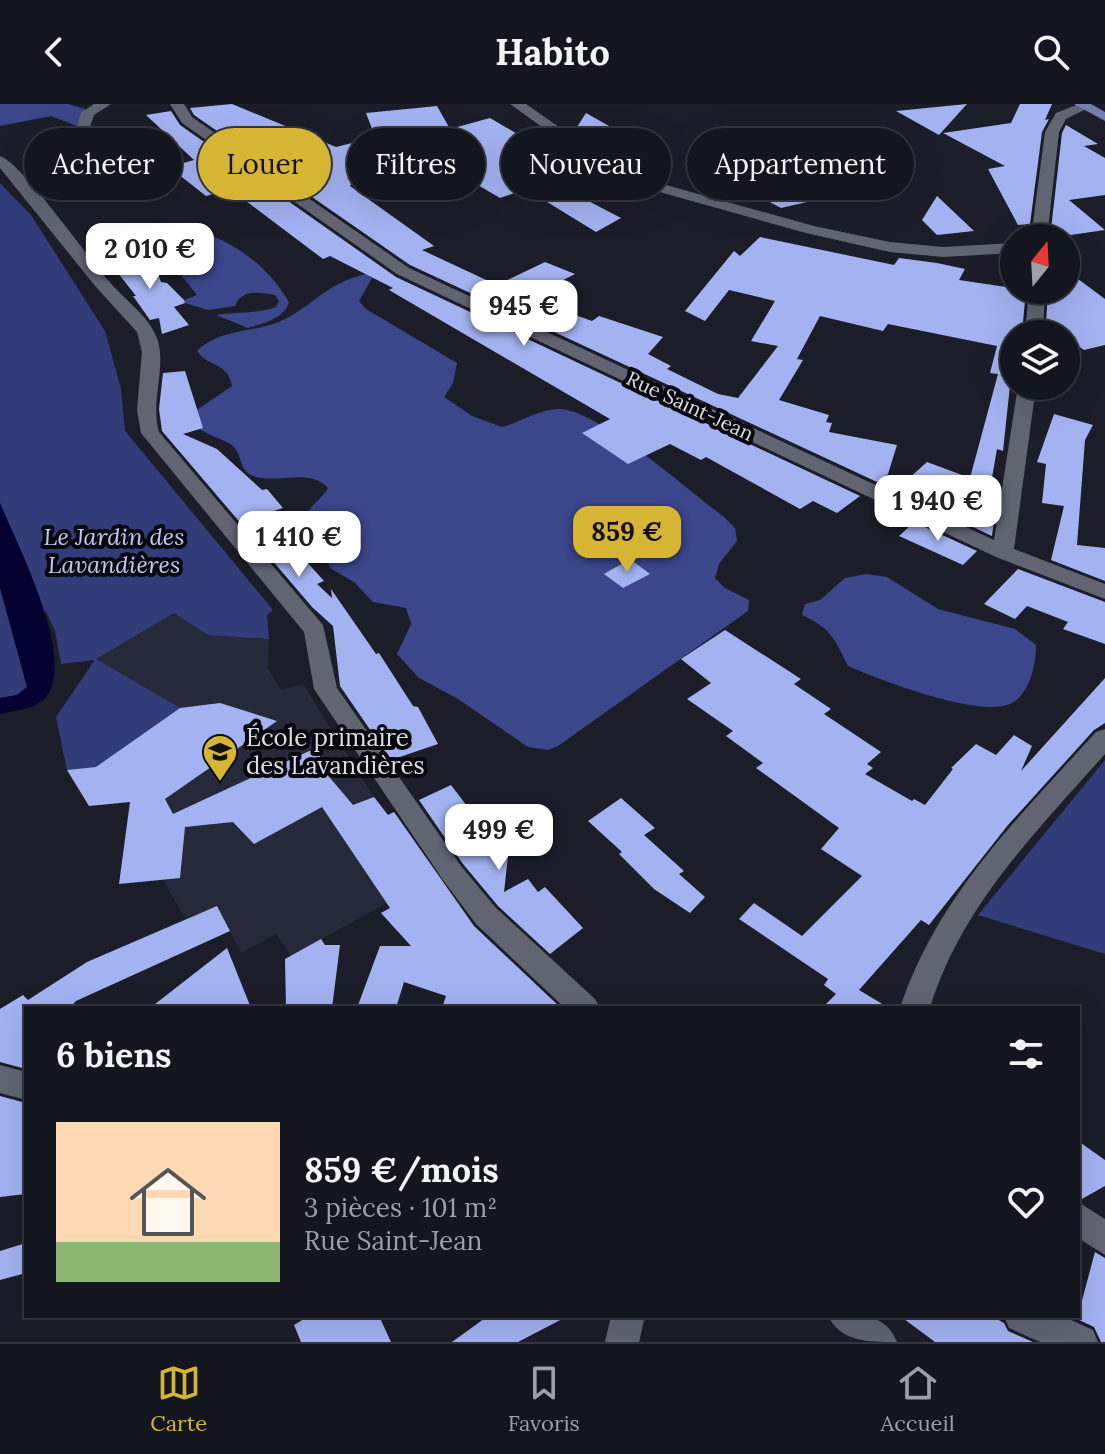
<!DOCTYPE html>
<html lang="fr">
<meta charset="utf-8">
<style>
body{margin:0;font-family:Lora,serif;background:#1d1f28;color:#f1f3f6;height:100vh;display:flex;flex-direction:column;font-size:30px;white-space:nowrap}
*{box-sizing:border-box;margin:0}
p{font-size:26px;color:#9d9fa4}
.icon{flex:none;width:44px;height:44px;fill:none;stroke:currentColor;stroke-width:2;stroke-linecap:round;stroke-linejoin:round}
.map{position:relative;flex:1;overflow:hidden}
.side{position:absolute;left:24px;top:902px;width:1056px;height:312px;display:flex;flex-direction:column;background:#14161f;border-radius:0px;box-shadow:0 8px 32px #0002,0 0 0 2px #33353d}
.side>*{flex:none}
.banner{position:absolute;left:24px;top:24px;width:1058px;height:72px;display:flex;gap:16px}
.needle{width:52px;rotate:18deg}
.controls{position:absolute;left:1000px;top:120px;display:grid;gap:16px}
.controls a{display:grid;place-items:center;width:80px;height:80px;border-radius:50%;background:#14161f;box-shadow:0 8px 32px #0002,0 0 0 2px #33353d;font-size:40px}
.price{position:absolute;translate:-50% -68px;padding:0 18px;border-radius:16px;background:#fff;color:#222;font-size:26px;line-height:52px;filter:drop-shadow(0 2px 4px #0008)}
.price::after{content:'';position:absolute;left:50%;top:48px;width:24px;height:18px;margin-left:-12px;background:inherit;clip-path:polygon(0 0,100% 0,50% 100%)}
.price.active{background:#d6b534;color:#111}
ul{padding:0;list-style:none}
li{display:flex;align-items:center;gap:24px;height:200px;padding:0 32px}
li span{display:grid;place-items:center;flex:none;width:224px;height:160px;border-radius:0px;color:#555}
li>.icon{margin-inline-start:auto}
span .icon{width:96px;height:96px;fill:#fffc;stroke-width:1}
li b{font-size:34px}
h2{display:flex;justify-content:space-between;align-items:center;height:96px;padding:0 32px;font-size:34px}
.chip{padding:0 28px;border-radius:36px;background:#14161f;box-shadow:0 8px 32px #0002,0 0 0 2px #33353d;font-size:28px;line-height:72px}
.chip.active{background:#d6b534;color:#111}
header{display:flex;justify-content:space-between;align-items:center;height:104px;padding:0 32px;background:#14161f;font-size:36px;font-weight:700}
.menu{display:flex;justify-content:space-around;align-items:center;height:112px;border-top:2px solid #33353d;background:#14161f;font-size:22px;color:#9d9fa4}
.menu a{display:grid;justify-items:center;gap:4px}
.menu .active{color:#d6b534}
.map>svg:first-child{display:block}
.built{fill:#252939}
.green{fill:#323c79}
.forest{fill:#3b468b}
.water{fill:#050131}
.building{fill:#a3b2f1}
.lines{fill:none;stroke-linecap:round;stroke-linejoin:round}
.minor{fill:#616572;fill-rule:evenodd}
.major{fill:#737fb3;fill-rule:evenodd}
.labels{text-anchor:middle;stroke-width:8;stroke-linejoin:round;paint-order:stroke}
.far-street-label{font-size:20px;fill:#dcdee5;stroke:#07080d}
.park-label{font-size:24px;font-style:italic;fill:#bec8f1;stroke:#07080d}
.poi-label{font-size:24px;fill:#dcdee5;stroke:#07080d;text-anchor:start}
</style>
<header><svg class="icon" aria-label="back" viewBox="0 0 24 24"><path d="M15 5l-7 7 7 7"/></svg>Habito<svg class="icon" aria-label="search" viewBox="0 0 24 24"><circle cx="10" cy="10" r="6"/><path d="M15 15l6 6"/></svg></header>
<div class="map">
<svg width="1105" height="1238" viewBox="0 0 1105 1238">
<rect width="100%" height="100%" fill="#1b1e29"/>
<path class="built" d="M174,509L209,531L269,535L268,564L281,586L303,580L374,693L434,773L291,852L276,830L241,849L217,802L186,815L163,776L119,780L130,698L89,702L67,666L56,613L95,555Z"/>
<g class="green">
<path d="M0,79L31,111L105,227L121,285L125,327L273,506L267,511L269,535L208,531L174,509L96,555L180,604L139,633L156,657L67,666L56,613L95,556L61,560L55,527L46,507L10,518L27,583L17,591L0,594Z"/>
<path d="M1105,656V850L978,811Z"/>
</g>
<g class="forest">
<path d="M0,0H68L88,6L79,23L51,12L0,22Z"/>
<path d="M192,125C234,137 267,161 289,198C284,215 264,219 248,224L216,211C236,208 257,210 276,203L279,197L275,191C260,188 241,185 235,202L208,206L185,199L182,197L197,191L177,166L178,160L188,149Z"/>
<path d="M366,170L372,174L359,197L366,205L457,259L453,279L444,293L472,312L502,323C521,318 541,304 560,305C600,307 689,387 724,413L735,424L737,437L719,460L715,474L725,484L749,496L748,507L558,642L548,646L528,643L458,595L419,574L397,550L411,520L406,504L373,498L354,478L330,464L325,449L304,415C309,401 321,397 328,384C310,364 280,379 256,373C239,368 243,355 235,344C229,336 207,332 197,323V306L232,282C228,258 209,264 197,247C216,227 249,228 273,220C307,209 324,179 366,170Z"/>
<path d="M866,470L887,473L938,505L1015,525L1036,541C1036,560 1030,591 1010,600C979,614 880,576 848,562C834,534 832,525 802,511L805,500L820,496L845,474Z"/>
</g>
<path class="water" d="M0,399C17,440 77,555 46,593C37,605 14,607 0,610V594L17,591L27,583L0,484Z"/>
<g class="building">
<path d="M232,0L336,43L356,38L389,62L355,74L350,82L434,142L422,146L497,181L545,158L575,170L528,194L592,217L599,212L663,233L648,250L671,262L667,265L718,290L738,294L778,242L751,237L775,197L729,186L705,217L685,207L734,147L740,152L760,133L894,161L899,154L937,159L965,165L959,176L1026,186L1022,229L1014,230V273L1011,272L1003,347L997,345L989,391L997,393L992,432L930,403L943,391L907,376L927,358L970,374L998,270L990,269L997,242L888,220L883,227L820,212L797,255L803,256L779,296L829,311L826,318L832,319L829,328L897,341L888,370L877,378L410,161L194,11L190,4Z"/>
<path d="M967,0L939,31L896,7Z"/>
<path d="M1020,0H1052L1045,16L1049,15L1042,28L1030,120L1018,121L988,65L1005,62L943,29L1011,19Z"/>
<path d="M437,2L450,25L490,14L586,70L556,80L621,114L596,128L526,85L500,94L454,67L471,62L419,27L377,38L366,9Z"/>
<path d="M171,7L180,21L396,173L860,392L837,409L813,397L800,405L706,353L701,356L670,340L628,360L582,329L610,315L389,186L393,184L330,152L323,155L230,85L206,92L169,63L194,56L146,11Z"/>
<path d="M586,9L655,48L627,57L577,23Z"/>
<path d="M1066,21L1098,40L1084,42L1105,54V91L1069,96L1105,126L1050,134L1062,29Z"/>
<path d="M772,71L820,95L781,104L739,82Z"/>
<path d="M937,92L974,127L937,131L922,116Z"/>
<path d="M139,148L152,165H156L161,178L167,179L184,196L185,199L174,203L189,221L162,230L159,214L150,216L133,192H136L107,155Z"/>
<path d="M1066,166L1105,195V241L1084,246L1046,219L1048,186H1066Z"/>
<path d="M185,267L203,324L183,330L217,345L262,386L267,385L283,404L274,407L297,434L288,437L324,477L317,480L332,494L331,485L376,550L379,549L413,602L418,603L438,640L391,656L340,582L333,522L312,503L162,327L159,305L163,269Z"/>
<path d="M1054,310L1093,321L1085,336L1077,441L1105,444V477L1051,456L1064,402L1042,399L1046,360L1037,358Z"/>
<path d="M914,418L977,447L963,461L899,432Z"/>
<path d="M630,455L650,470L623,484L604,470Z"/>
<path d="M1018,465L1105,498V540L1063,525L1068,518L1027,502L1015,515L984,500Z"/>
<path d="M725,526L801,575L794,580L831,605L824,610L881,648L867,660L873,664L865,670L912,697L914,695L925,701L953,665L951,664L976,640L996,651L1014,631L1032,642L1021,667L1105,574V619L1094,626L1008,721L929,821L921,816L859,886L889,904H822L836,890L824,881L828,875L739,815L754,799L802,832L862,772L821,745L839,724L756,664L763,659L726,632L733,627L687,595L711,579L681,555Z"/>
<path d="M220,599L277,617L165,695L173,710L320,642V662L353,701L374,693L388,711L394,708L474,822L561,904H442L446,892L404,878L396,904H357L380,842H411L381,809L390,804L322,703L254,740L233,718L185,723L180,774L119,780L130,698L89,702L67,666L96,663L180,604Z"/>
<path d="M451,681L470,706L473,705L494,727L487,732L508,752L504,788L528,775L538,788L545,783L583,824L550,850L498,802L463,760L419,696Z"/>
<path d="M621,694L655,724L644,731L684,767L679,770L705,793L690,809L654,785L619,750L622,748L588,717Z"/>
<path d="M217,802L230,827L76,897L69,904H26V965L0,958V905L23,891L28,896L87,858Z"/>
<path d="M321,835L325,841H340L332,904H286L285,855Z"/>
<path d="M227,844L251,904H150Z"/>
<path d="M0,992L26,999V1090L0,1093Z"/>
<path d="M1078,1037L1105,1056V1082L1080,1096Z"/>
<path d="M26,1139V1169L0,1176V1147Z"/>
<path d="M1095,1148L1105,1154V1238H1101L1094,1223L1077,1215Z"/>
<path d="M309,1212H379L391,1238H301L294,1221Z"/>
<path d="M488,1212H568L518,1238H452Z"/>
<path d="M900,1212H991L1004,1219L1008,1227L1033,1238H935Z"/>
</g>
<g class="lines">
<g class="minor">
<path d="M94,0H111L94,11L86,35H76L74,32L81,9Z"/>
<path d="M170,0H184L192,13L409,164L994,436L1018,282H1036L1014,445L1105,480V495L996,453L397,170L182,19Z"/>
<path d="M510,0H526L609,58L666,81L814,122L890,138L943,143L1014,139V149L943,153L890,148L806,129L656,87L599,64Z"/>
<path d="M1079,0L1092,2L1066,15L1059,28L1047,134H1031L1045,28L1056,9Z"/>
<path d="M0,52C24,60 92,161 116,185C131,201 151,215 158,237C166,267 150,298 159,328L323,521L337,584L461,762L496,804L595,895L600,904H565L476,820L443,776L314,585L304,528L141,329L137,306L142,248L137,228L96,183L0,64Z"/>
<path d="M1029,186H1045L1043,230H1025Z"/>
<path d="M1105,625V650C1036,728 961,802 930,904H900C937,792 1019,713 1096,628Z"/>
<path d="M0,961L26,968V996L0,989Z"/>
<path d="M1078,1098L1105,1115V1151L1078,1134Z"/>
<path d="M611,1212H645L639,1238H605Z"/>
<path d="M828,1212C857,1212 885,1207 897,1238C868,1238 841,1238 828,1212Z"/>
<path d="M1004,1212H1062L1093,1226L1098,1238H1040L1009,1224Z"/>
</g>
<path class="major" d="M1074,0H1091L1105,8V17Z"/>
</g>
<defs>
<symbol id="school-pin" viewBox="-11 -11 22 30"><path d="M0 17L-7.5 6A9.5 9.5 0 1 1 7.5 6Z" fill="#d6b534" stroke="#07080d"/><path d="M0-5L7-2L0 1L-7-2ZM-4 1L0 2.5L4 1V4Q0 6-4 4Z" fill="#111"/></symbol>
</defs>
<g fill-rule="evenodd">
<use href="#school-pin" x="200" y="628" width="40" height="54"/>
</g>
<g class="labels">
<g class="far-street-label">
<text transform="translate(690 302) rotate(25)" y="7">Rue Saint-Jean</text>
</g>
<g class="park-label">
<text x="114" y="441">Le Jardin des<tspan x="114" dy="28">Lavandières</tspan></text>
</g>
<g class="poi-label">
<text x="246" y="642">École primaire<tspan x="246" dy="28">des Lavandières</tspan></text>
</g>
</g>
</svg>
<div class="controls">
<a><svg class="needle" viewBox="-14 -14 28 28"><path d="M0-13l5 13h-10z" fill="#e53935"/><path d="M0 13l5-13h-10z" fill="#9d9fa4"/></svg></a>
<a><svg class="icon" aria-label="layers" viewBox="0 0 24 24"><path d="M12 4l9 5-9 5-9-5zM3 14l9 5 9-5"/></svg></a>
</div>
<b class="price" style="left:150px;top:187px">2 010 €</b>
<b class="price" style="left:524px;top:244px">945 €</b>
<b class="price" style="left:938px;top:439px">1 940 €</b>
<b class="price active" style="left:627px;top:470px">859 €</b>
<b class="price" style="left:299px;top:475px">1 410 €</b>
<b class="price" style="left:499px;top:768px">499 €</b>
<div class="banner">
<a class="chip">Acheter</a>
<a class="chip active">Louer</a>
<a class="chip">Filtres</a>
<a class="chip">Nouveau</a>
<a class="chip">Appartement</a>
</div>
<section class="side">
<h2>6 biens<svg class="icon" aria-label="filters" viewBox="0 0 24 24"><path d="M4 7h16M4 17h16"/><circle cx="9" cy="7" r="2"/><circle cx="15" cy="17" r="2"/></svg></h2>
<ul>
<li><span style="background:linear-gradient(#ffd9b3 75%,#8fb573 0)"><svg class="icon" aria-label="home" viewBox="0 0 24 24"><path d="M3 11l9-7 9 7M6 9v11h12V9"/></svg></span><div><b>859 €/mois</b><p>3 pièces · 101 m²</p><p>Rue Saint-Jean</p></div><svg class="icon" aria-label="heart" viewBox="0 0 24 24"><path d="M12 20l-8-8c-3-5 5-10 8-4 3-6 11-1 8 4z"/></svg></li>
</ul>
</section>
</div>
<nav class="menu">
<a class="active"><svg class="icon" aria-label="map" viewBox="0 0 24 24"><path d="M3 6l6-2 6 2 6-2v14l-6 2-6-2-6 2zM9 4v14M15 6v14"/></svg>Carte</a>
<a><svg class="icon" aria-label="saved" viewBox="0 0 24 24"><path d="M7 4h10v16l-5-4-5 4z"/></svg>Favoris</a>
<a><svg class="icon" aria-label="home" viewBox="0 0 24 24"><path d="M3 11l9-7 9 7M6 9v11h12V9"/></svg>Accueil</a>
</nav>
